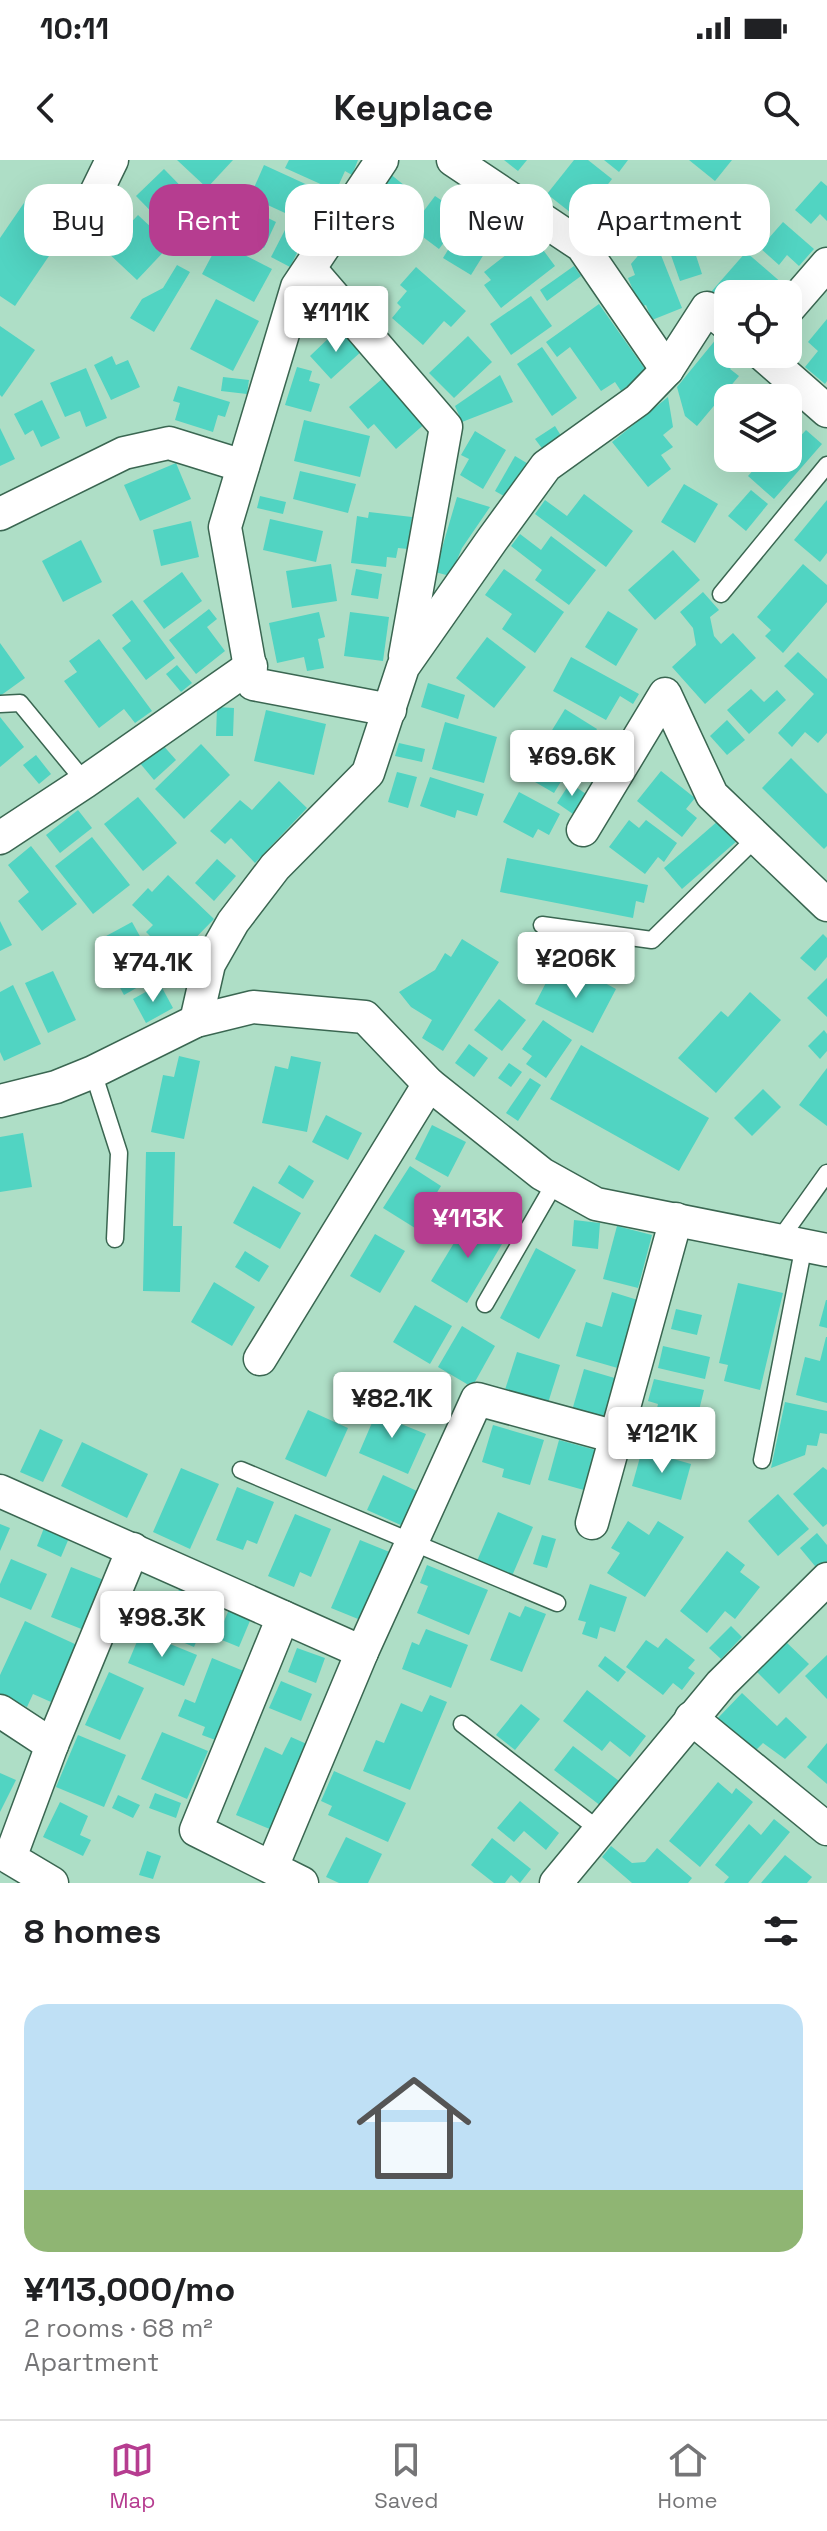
<!DOCTYPE html>
<meta charset="utf-8">
<style>
body{margin:0;font-family:"Space Grotesk",sans-serif;background:#f2f2f2;color:#202124;height:100vh;display:flex;flex-direction:column;font-size:30px;white-space:nowrap}
*{box-sizing:border-box;margin:0}
p{font-size:26px;color:#757577}
.icon{flex:none;width:44px;height:44px;fill:none;stroke:currentColor;stroke-width:2;stroke-linecap:round;stroke-linejoin:round}
.map{position:relative;height:1723px;overflow:hidden}
.drawer{display:flex;flex-direction:column;background:#fff;flex:1}
.drawer>*{flex:none}
.guide{position:absolute;left:24px;top:24px;width:780px;height:72px;display:flex;gap:16px}
.fabs{position:absolute;left:714px;top:120px;display:grid;gap:16px}
.fabs a{display:grid;place-items:center;width:88px;height:88px;border-radius:16px;background:#fff;box-shadow:0 8px 32px #0002;font-size:40px}
.price{position:absolute;translate:-50% -68px;padding:0 18px;border-radius:8px;background:#fff;color:#222;font-size:26px;line-height:52px;filter:drop-shadow(0 2px 4px #0008)}
.price::after{content:'';position:absolute;left:50%;top:48px;width:24px;height:18px;margin-left:-12px;background:inherit;clip-path:polygon(0 0,100% 0,50% 100%)}
.price.current{background:#b63d90;color:#fff}
ul{padding:0;list-style:none}
li{display:grid;align-content:center;gap:16px;height:424px;padding:0 24px}
li span{display:grid;place-items:center;height:248px;border-radius:24px;color:#555}
li>.icon{margin-inline-start:auto}
span .icon{width:144px;height:144px;fill:#fffc;stroke-width:1}
li b{font-size:34px}
h2{display:flex;justify-content:space-between;align-items:center;height:96px;padding:0 24px;font-size:34px}
.tag{padding:0 28px;border-radius:24px;background:#fff;box-shadow:0 8px 32px #0002;font-size:28px;line-height:72px}
.tag.current{background:#b63d90;color:#fff}
.status{display:flex;justify-content:space-between;align-items:center;height:56px;padding:0 40px;background:#fff;direction:ltr}
.status svg{height:22px;fill:currentColor}
header{display:flex;justify-content:space-between;align-items:center;height:104px;padding:0 24px;background:#fff;font-size:36px;font-weight:700}
.dock{display:flex;justify-content:space-around;align-items:center;height:112px;border-top:2px solid #e0e0e0;background:#fff;font-size:22px;color:#757577}
.dock a{display:grid;justify-items:center;gap:4px}
.dock .current{color:#b63d90}
.map>svg:first-child{display:block}
.building{fill:#51d4c2}
.lines{fill:none;stroke-linecap:round;stroke-linejoin:round}
.service-casing{stroke:#3a6651;stroke-width:19}
.minor-casing{stroke:#3a6651;stroke-width:35}
.service{stroke:#fff;stroke-width:16}
.minor{stroke:#fff;stroke-width:32}
</style>
<div class="status"><b>10:11</b><svg viewBox="0 0 49 12"><path d="M0 12V9h3v3zM5 12V6h3v6zM10 12V3h3v9zM15 12V0h3v12zM26 1h20v11H26zM47 4h2v5h-2z"/></svg></div>
<header><svg class="icon" aria-label="back" viewBox="0 0 24 24"><path d="M15 5l-7 7 7 7"/></svg>Keyplace<svg class="icon" aria-label="search" viewBox="0 0 24 24"><circle cx="10" cy="10" r="6"/><path d="M15 15l6 6"/></svg></header>
<div class="map">
<svg width="827" height="1723" viewBox="0 0 827 1723">
<rect width="100%" height="100%" fill="#aedec6"/>
<g class="building">
<path d="M177,0H233L207,28Z"/>
<path d="M289,0H358L352,15L345,11L336,31L285,8Z"/>
<path d="M504,0H527L518,11Z"/>
<path d="M574,0H588L612,19L580,60L547,34Z"/>
<path d="M604,0H628L619,12Z"/>
<path d="M689,0H732L715,21Z"/>
<path d="M264,5L323,32L309,64L250,37Z"/>
<path d="M164,9L204,50L176,77L136,36Z"/>
<path d="M389,13L415,34L390,66L379,57L372,65L357,54Z"/>
<path d="M821,21L827,26V61L820,54L811,64L795,50Z"/>
<path d="M435,36L447,44L452,37L469,49L439,89L411,68Z"/>
<path d="M228,38L276,62L264,88L215,64Z"/>
<path d="M26,40L68,68L15,146L0,136V78Z"/>
<path d="M689,51L693,63L686,65L702,114L680,121L659,61Z"/>
<path d="M138,55L170,85L137,120L105,90Z"/>
<path d="M783,62L814,89L799,106L787,95L779,105L760,88Z"/>
<path d="M286,68L305,77L290,107L271,97Z"/>
<path d="M456,77L484,94L471,115L443,98Z"/>
<path d="M219,82L272,109L254,142L202,114Z"/>
<path d="M538,83L555,106L501,148L484,125L491,120L484,112L520,84L526,93Z"/>
<path d="M657,85L682,148L652,160L646,145L640,147L628,118L635,115L631,104L642,91Z"/>
<path d="M746,92L791,131L788,134H728V146L711,132Z"/>
<path d="M177,105L190,112L154,172L130,158L142,139L163,128Z"/>
<path d="M574,106L581,116L547,141L540,130Z"/>
<path d="M416,107L466,151L451,167L444,161L423,185L392,158L401,147L397,143L407,131L400,125Z"/>
<path d="M531,136L552,166L511,195L490,164Z"/>
<path d="M216,139L259,161L233,211L190,189Z"/>
<path d="M599,144L647,212L621,231L615,222L601,231L570,187L557,197L546,182Z"/>
<path d="M827,159V221L825,224L805,207L818,191L808,182Z"/>
<path d="M0,166L35,190L2,237L0,235Z"/>
<path d="M348,173L363,190L331,219L310,196L333,174L339,181Z"/>
<path d="M468,176L492,202L454,238L429,213Z"/>
<path d="M717,178L728,187V194H736L740,197L730,209L739,216L697,266L685,256L677,227Z"/>
<path d="M542,187L577,238L552,256L517,204Z"/>
<path d="M112,196L116,205L128,200L140,227L111,240L94,205Z"/>
<path d="M297,207L312,211L309,221L320,224L311,252L285,245Z"/>
<path d="M86,208L107,258L86,267L80,251L65,257L50,223Z"/>
<path d="M388,214L428,261L396,289L374,264L368,269L349,247Z"/>
<path d="M500,215L513,242L462,262L455,246Z"/>
<path d="M223,217L249,220L247,234L221,231Z"/>
<path d="M178,226L230,242L225,257L218,255L213,272L175,260L180,243L173,241Z"/>
<path d="M668,237L673,267L663,275L673,287L661,295L671,309L648,327L612,282Z"/>
<path d="M42,240L60,278L41,287L33,270L25,275L14,254Z"/>
<path d="M304,260L370,276L360,317L294,301Z"/>
<path d="M555,266L563,279L544,291L535,279Z"/>
<path d="M0,268L15,299L0,306Z"/>
<path d="M806,270L822,284L774,339L748,316L764,298H788V278L794,283Z"/>
<path d="M475,271L506,290L483,329L460,315L469,299L461,295Z"/>
<path d="M515,296L530,305L511,340L495,331Z"/>
<path d="M176,303L191,339L140,361L124,325Z"/>
<path d="M300,311L356,324L348,353L293,339Z"/>
<path d="M684,324L718,344L695,383L661,362Z"/>
<path d="M751,330L768,344L746,371L728,356Z"/>
<path d="M584,334L633,371L606,407L535,354L545,340L567,356Z"/>
<path d="M260,336L286,342L283,354L257,348Z"/>
<path d="M457,337L490,347L462,388L450,416L435,412Z"/>
<path d="M827,340V393L820,402L794,380Z"/>
<path d="M369,352L412,357L408,389L398,388L396,398L387,397L386,407L351,403L357,356L368,358Z"/>
<path d="M270,359L323,371L316,402L263,390Z"/>
<path d="M191,361L199,397L161,406L153,370Z"/>
<path d="M520,374L541,390L551,376L596,410L569,445L535,420L542,410L511,386Z"/>
<path d="M81,380L102,422L63,442L42,401Z"/>
<path d="M673,390L700,420L655,460L628,430Z"/>
<path d="M331,404L337,441L292,448L286,411Z"/>
<path d="M803,404L827,425V442L783,493L765,476L771,470L757,457Z"/>
<path d="M356,409L382,414L378,439L351,435Z"/>
<path d="M504,409L564,452L535,493L502,469L512,454L485,435Z"/>
<path d="M182,412L202,441L164,469L143,441Z"/>
<path d="M703,432L719,450L710,457L714,476L721,484L733,473L756,498L705,544L672,507L696,485L693,468L680,452Z"/>
<path d="M132,440L175,498L146,520L122,488L131,481L112,455Z"/>
<path d="M209,449L217,459L207,467L225,491L196,514L169,480Z"/>
<path d="M608,451L638,469L616,506L585,487Z"/>
<path d="M319,452L325,477L318,479L324,508L307,511L304,497L277,503L269,463Z"/>
<path d="M350,452L389,457L383,501L344,496Z"/>
<path d="M487,477L526,507L494,548L456,518Z"/>
<path d="M99,479L152,551L135,563L124,549L99,568L64,521L77,512L69,501Z"/>
<path d="M0,483L25,518L0,536Z"/>
<path d="M798,492L827,519V573L818,583L805,572L792,587L778,573L814,534L784,506Z"/>
<path d="M571,497L639,534L633,544L620,536L606,560L553,531Z"/>
<path d="M177,505L192,523L181,532L166,514Z"/>
<path d="M428,523L465,535L458,559L421,547Z"/>
<path d="M751,529L764,542L777,530L786,540L749,574L727,550Z"/>
<path d="M217,547L234,548L233,576H216Z"/>
<path d="M565,549L597,569L578,600L546,580Z"/>
<path d="M266,550L326,564L314,615L254,601Z"/>
<path d="M0,557L24,587L0,607Z"/>
<path d="M727,560L745,580L727,595L710,576Z"/>
<path d="M445,562L497,577L484,623L432,609Z"/>
<path d="M161,583L176,600L154,620L139,602Z"/>
<path d="M399,583L425,589L422,602L395,596Z"/>
<path d="M201,584L230,615L184,659L155,629Z"/>
<path d="M540,586L571,605L554,633L523,615Z"/>
<path d="M36,595L51,614L39,624L23,605Z"/>
<path d="M791,598L827,634V686L824,689L762,628Z"/>
<path d="M661,611L695,638L686,649L697,658L682,677L637,641Z"/>
<path d="M397,612L417,617L408,648L388,642Z"/>
<path d="M430,617L484,634L477,656L457,650L455,658L420,646Z"/>
<path d="M279,621L307,648L255,703L231,678L225,684L210,671L240,640L252,650Z"/>
<path d="M570,623L586,634L573,654L557,643Z"/>
<path d="M519,632L560,654L549,675L538,669L533,678L503,662Z"/>
<path d="M138,637L177,683L143,711L104,664Z"/>
<path d="M78,650L92,668L60,693L46,675Z"/>
<path d="M629,660L639,668L646,660L677,683L664,702L658,697L645,714L609,687Z"/>
<path d="M719,660L738,680L682,729L664,708Z"/>
<path d="M92,677L130,725L93,754L55,706Z"/>
<path d="M31,686L77,744L42,771L18,741L29,732L8,705Z"/>
<path d="M507,698L648,725L644,743L636,741L633,758L500,732Z"/>
<path d="M217,699L236,716L214,741L195,723Z"/>
<path d="M168,715L214,759L174,800L146,772L153,765L132,745L148,728L152,732Z"/>
<path d="M0,761L12,785L0,791Z"/>
<path d="M132,762L161,814L124,835L95,782Z"/>
<path d="M823,774L827,778V797L815,811L800,798Z"/>
<path d="M462,779L499,802L443,891L422,878L432,860L411,847L399,832L435,810L445,793L451,797Z"/>
<path d="M53,811L76,860L48,873L25,823Z"/>
<path d="M552,811L581,826L588,814L616,829L593,873L535,844Z"/>
<path d="M827,818V857L807,838Z"/>
<path d="M160,824L173,848L146,863L133,839Z"/>
<path d="M13,825L41,884L4,901L0,892V832Z"/>
<path d="M750,832L781,860L716,933L678,898L721,851L728,857Z"/>
<path d="M499,839L526,860L502,891L474,870Z"/>
<path d="M543,860L572,880L546,918L526,904L532,896L522,889Z"/>
<path d="M824,870L827,874V891L820,899L808,886Z"/>
<path d="M469,884L488,898L474,917L455,903Z"/>
<path d="M581,885L709,958L679,1011L550,939Z"/>
<path d="M179,896L200,901L184,979L151,972L163,915L174,917Z"/>
<path d="M291,896L321,902L307,972L262,963L275,906L288,909Z"/>
<path d="M509,903L522,912L511,927L498,918Z"/>
<path d="M827,908V966L799,945Z"/>
<path d="M530,918L541,925L518,961L506,953Z"/>
<path d="M763,929L781,947L752,976L734,958Z"/>
<path d="M326,955L362,973L348,1000L312,982Z"/>
<path d="M432,965L466,982L448,1017L415,999Z"/>
<path d="M23,973L32,1027L0,1032V977Z"/>
<path d="M146,992H175L173,1066H182L180,1132L143,1131Z"/>
<path d="M289,1005L314,1021L303,1039L278,1023Z"/>
<path d="M410,1006L441,1026L415,1068L383,1048Z"/>
<path d="M253,1026L301,1053L280,1089L233,1063Z"/>
<path d="M469,1058L505,1079L467,1143L431,1121Z"/>
<path d="M574,1060L600,1063L598,1089L572,1086Z"/>
<path d="M617,1066L652,1075L638,1128L603,1119Z"/>
<path d="M375,1074L405,1091L380,1133L350,1116Z"/>
<path d="M536,1088L576,1110L539,1179L500,1158Z"/>
<path d="M245,1091L269,1106L259,1122L235,1107Z"/>
<path d="M214,1122L255,1147L232,1186L191,1162Z"/>
<path d="M738,1123L783,1133L760,1230L724,1221L728,1205L719,1203Z"/>
<path d="M612,1132L641,1141L621,1209L576,1196L586,1162L602,1167Z"/>
<path d="M826,1140H827V1168L819,1166Z"/>
<path d="M415,1145L452,1166L430,1204L393,1182Z"/>
<path d="M676,1149L702,1155L697,1175L671,1169Z"/>
<path d="M462,1166L495,1186L472,1227L438,1207Z"/>
<path d="M826,1177H827V1243L796,1235L805,1197L820,1201Z"/>
<path d="M663,1186L710,1197L705,1219L658,1208Z"/>
<path d="M517,1192L560,1205L547,1246L504,1233Z"/>
<path d="M584,1209L618,1219L605,1264L571,1254Z"/>
<path d="M654,1219L704,1230L690,1287L650,1278L658,1244L648,1241Z"/>
<path d="M785,1242L827,1251V1274L820,1273L817,1286L807,1285L805,1295L771,1308Z"/>
<path d="M380,1244L405,1254L401,1264L426,1274L408,1314L359,1293Z"/>
<path d="M308,1250L348,1268L326,1317L285,1299Z"/>
<path d="M493,1265L544,1280L530,1325L502,1317L504,1309L482,1302Z"/>
<path d="M40,1269L63,1280L43,1322L20,1312Z"/>
<path d="M559,1280L603,1292L591,1332L548,1320Z"/>
<path d="M82,1282L148,1314L127,1358L61,1326Z"/>
<path d="M642,1290L691,1304L681,1340L632,1326Z"/>
<path d="M823,1307L827,1310V1364L823,1367L793,1334Z"/>
<path d="M181,1308L219,1324L190,1389L153,1372Z"/>
<path d="M383,1315L419,1332L403,1366L367,1350Z"/>
<path d="M237,1327L274,1342L257,1384L247,1380L243,1390L216,1380Z"/>
<path d="M778,1334L809,1369L778,1396L748,1361Z"/>
<path d="M498,1352L533,1367L512,1416L477,1401Z"/>
<path d="M295,1354L331,1369L311,1417L300,1412L294,1427L268,1416Z"/>
<path d="M628,1361L649,1375L658,1361L684,1377L645,1437L607,1413L620,1393L611,1388Z"/>
<path d="M0,1364L10,1368L0,1391Z"/>
<path d="M44,1368L69,1378L61,1397L37,1386Z"/>
<path d="M817,1373L827,1385V1406L820,1412L800,1388Z"/>
<path d="M542,1375L556,1379L547,1408L533,1404Z"/>
<path d="M360,1380L392,1393L363,1461L331,1448Z"/>
<path d="M727,1391L745,1405L740,1412L760,1427L735,1459L725,1451L707,1473L680,1451Z"/>
<path d="M11,1399L47,1414L31,1450L0,1437V1424Z"/>
<path d="M427,1405L488,1430L469,1475L417,1453L428,1426L420,1423Z"/>
<path d="M71,1407L104,1420L84,1470L51,1457Z"/>
<path d="M590,1424L627,1437L615,1472L600,1467L597,1479L582,1474L586,1462L578,1460Z"/>
<path d="M181,1425L214,1440L194,1487L152,1469L162,1448L170,1451Z"/>
<path d="M525,1446L546,1454L522,1512L490,1500L509,1452L520,1457Z"/>
<path d="M230,1447L252,1456L239,1487L217,1478Z"/>
<path d="M25,1461L77,1485L51,1542L33,1534L27,1547L0,1534V1515Z"/>
<path d="M731,1466L742,1477L721,1499L709,1488Z"/>
<path d="M426,1469L468,1485L451,1528L402,1509L412,1482L419,1485Z"/>
<path d="M141,1472L197,1495L184,1526L128,1503Z"/>
<path d="M666,1478L695,1500L688,1508L695,1513L682,1530L673,1523L663,1535L626,1507L646,1480L658,1488Z"/>
<path d="M785,1481L809,1504L779,1534L756,1511Z"/>
<path d="M297,1488L325,1498L316,1523L288,1512Z"/>
<path d="M827,1495V1539L805,1516Z"/>
<path d="M605,1496L626,1512L618,1522L598,1506Z"/>
<path d="M212,1498L246,1512L218,1581L202,1575L205,1567L178,1556L185,1539L195,1543Z"/>
<path d="M109,1512L144,1528L120,1580L85,1565Z"/>
<path d="M281,1521L312,1534L301,1561L269,1548Z"/>
<path d="M587,1530L646,1576L630,1597L610,1581L602,1591L563,1561Z"/>
<path d="M742,1533L777,1566L786,1557L807,1577L785,1599L763,1583L753,1593L717,1559Z"/>
<path d="M430,1535L447,1542L410,1630L363,1611L376,1580L384,1583L401,1543L422,1552Z"/>
<path d="M521,1544L540,1559L515,1590L496,1575Z"/>
<path d="M162,1572L208,1591L187,1639L141,1619Z"/>
<path d="M78,1575L126,1595L104,1647L56,1627Z"/>
<path d="M291,1577L309,1585L272,1670L236,1655L265,1587L282,1595Z"/>
<path d="M827,1583V1624L807,1607Z"/>
<path d="M573,1586L619,1621L601,1646L554,1610Z"/>
<path d="M334,1611L406,1643L388,1682L328,1655L332,1646L321,1641Z"/>
<path d="M0,1613L16,1620L0,1652Z"/>
<path d="M718,1622L732,1634L736,1628L753,1642L700,1707L669,1681Z"/>
<path d="M155,1633L181,1643L176,1658L149,1648Z"/>
<path d="M118,1635L140,1645L133,1658L112,1648Z"/>
<path d="M520,1641L559,1673L546,1690L524,1671L514,1682L497,1668Z"/>
<path d="M60,1642L88,1656L80,1675L91,1680L83,1696L43,1677Z"/>
<path d="M774,1659L790,1672L748,1723H724L729,1717L715,1705L749,1664L761,1675Z"/>
<path d="M346,1677L382,1694L368,1723H339L326,1717Z"/>
<path d="M492,1678L531,1709L520,1723L511,1715L505,1723H494L471,1705Z"/>
<path d="M611,1686L632,1703L645,1702L657,1688L692,1718L688,1723H632L602,1697Z"/>
<path d="M147,1691L161,1696L153,1719L139,1715Z"/>
<path d="M785,1695L812,1717L807,1723H761Z"/>
</g>
<g class="lines">
<defs>
<g id="service">
<path d="M721,434L827,305"/>
<path d="M0,544L20,543L85,622"/>
<path d="M542,765L652,780L755,679"/>
<path d="M93,912L119,993L115,1079"/>
<path d="M780,1079L827,1013"/>
<path d="M485,1144L556,1021"/>
<path d="M762,1300L804,1085"/>
<path d="M241,1310L557,1443"/>
<path d="M462,1564L598,1669"/>
</g>
<g id="minor">
<path d="M382,0L297,127L225,367L253,524L390,550"/>
<path d="M453,0L582,86L667,210"/>
<path d="M89,47L112,0"/>
<path d="M310,109L446,267L405,496"/>
<path d="M788,149L827,104"/>
<path d="M762,194L827,251"/>
<path d="M0,354L124,293L169,283L243,306"/>
<path d="M583,670L665,534L712,635L827,745"/>
<path d="M0,678L85,622L251,506"/>
<path d="M196,861L209,804L233,762L275,707L368,613L403,507L492,380L546,306L638,240L667,210L707,148L728,165"/>
<path d="M0,941L56,927L93,912L196,861L253,847L365,857L429,924L542,1014L596,1044L827,1090"/>
<path d="M260,1199L429,924"/>
<path d="M0,1331L362,1492"/>
<path d="M592,1363L676,1059"/>
<path d="M283,1457L196,1670L302,1723"/>
<path d="M0,1551L52,1585"/>
<path d="M691,1558L827,1669"/>
<path d="M272,1707L362,1492L477,1239L616,1277"/>
<path d="M52,1723L10,1698L52,1585L133,1389"/>
<path d="M556,1723L721,1524L827,1419"/>
</g>
</defs>
<use href="#service" class="service-casing"/>
<use href="#minor" class="minor-casing"/>
<use href="#service" class="service"/>
<use href="#minor" class="minor"/>
</g>
</svg>
<div class="fabs">
<a><svg class="icon" aria-label="locate" viewBox="0 0 24 24"><circle cx="12" cy="12" r="6"/><path d="M12 2v4M12 18v4M2 12h4M18 12h4"/></svg></a>
<a><svg class="icon" aria-label="layers" viewBox="0 0 24 24"><path d="M12 4l9 5-9 5-9-5zM3 14l9 5 9-5"/></svg></a>
</div>
<b class="price" style="left:336px;top:194px">¥111K</b>
<b class="price" style="left:572px;top:638px">¥69.6K</b>
<b class="price" style="left:576px;top:840px">¥206K</b>
<b class="price" style="left:153px;top:844px">¥74.1K</b>
<b class="price current" style="left:468px;top:1100px">¥113K</b>
<b class="price" style="left:392px;top:1280px">¥82.1K</b>
<b class="price" style="left:662px;top:1315px">¥121K</b>
<b class="price" style="left:162px;top:1499px">¥98.3K</b>
<div class="guide">
<a class="tag">Buy</a>
<a class="tag current">Rent</a>
<a class="tag">Filters</a>
<a class="tag">New</a>
<a class="tag">Apartment</a>
</div>
</div>
<section class="drawer">
<h2>8 homes<svg class="icon" aria-label="filters" viewBox="0 0 24 24"><path d="M4 7h16M4 17h16"/><circle cx="9" cy="7" r="2"/><circle cx="15" cy="17" r="2"/></svg></h2>
<ul>
<li><span style="background:linear-gradient(#bfe0f5 75%,#8fb573 0)"><svg class="icon" aria-label="home" viewBox="0 0 24 24"><path d="M3 11l9-7 9 7M6 9v11h12V9"/></svg></span><div><b>¥113,000/mo</b><p>2 rooms · 68 m²</p><p>Apartment</p></div></li>
</ul>
</section>
<nav class="dock">
<a class="current"><svg class="icon" aria-label="map" viewBox="0 0 24 24"><path d="M3 6l6-2 6 2 6-2v14l-6 2-6-2-6 2zM9 4v14M15 6v14"/></svg>Map</a>
<a><svg class="icon" aria-label="saved" viewBox="0 0 24 24"><path d="M7 4h10v16l-5-4-5 4z"/></svg>Saved</a>
<a><svg class="icon" aria-label="home" viewBox="0 0 24 24"><path d="M3 11l9-7 9 7M6 9v11h12V9"/></svg>Home</a>
</nav>
